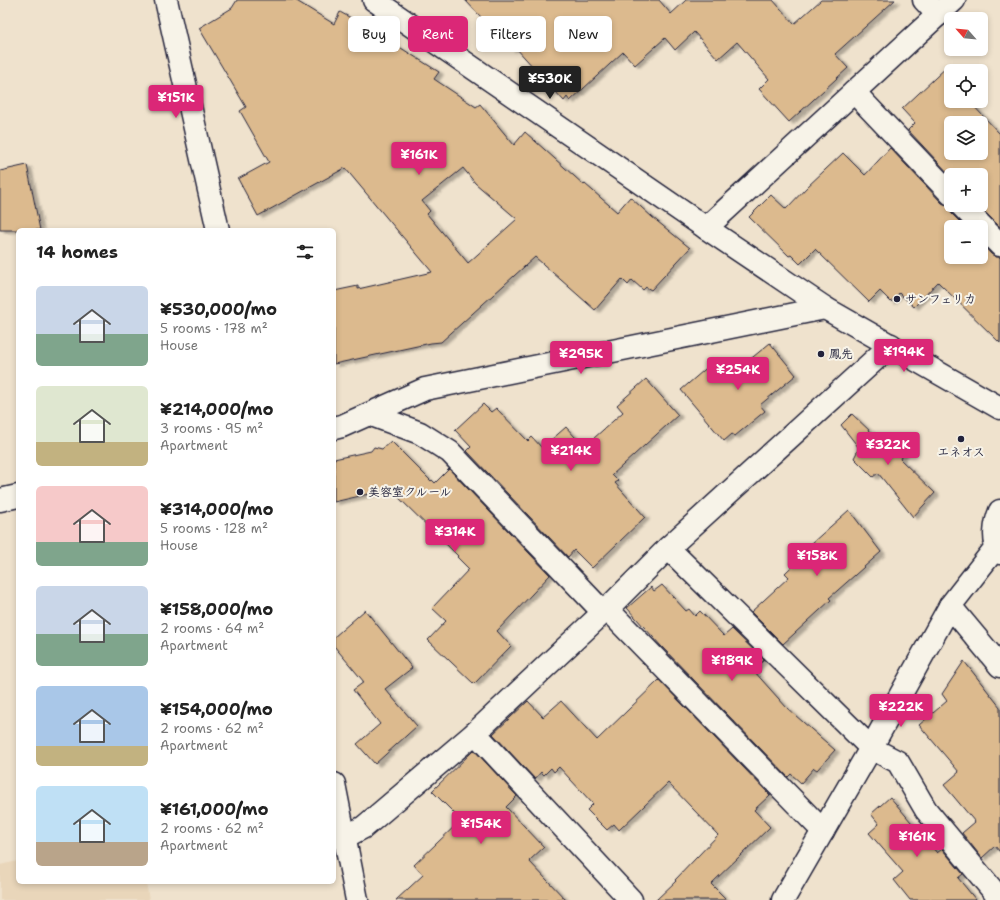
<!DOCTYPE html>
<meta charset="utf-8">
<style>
body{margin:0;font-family:"Shantell Sans","Klee One",sans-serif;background:#f2f2f2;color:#222;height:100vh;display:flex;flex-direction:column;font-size:15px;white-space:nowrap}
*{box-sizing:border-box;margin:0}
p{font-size:13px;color:#767676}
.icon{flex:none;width:22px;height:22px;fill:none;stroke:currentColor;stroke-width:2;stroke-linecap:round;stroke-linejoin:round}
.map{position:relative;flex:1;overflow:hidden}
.side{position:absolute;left:16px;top:228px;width:320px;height:656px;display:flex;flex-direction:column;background:#fff;border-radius:6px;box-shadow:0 2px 6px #0003}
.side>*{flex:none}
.top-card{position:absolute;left:348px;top:16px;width:380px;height:36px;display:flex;gap:8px}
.needle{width:26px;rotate:297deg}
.tools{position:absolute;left:944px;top:12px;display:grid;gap:8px}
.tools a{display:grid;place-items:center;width:44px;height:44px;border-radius:6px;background:#fff;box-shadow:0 2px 6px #0003;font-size:20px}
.price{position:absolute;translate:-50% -34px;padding:0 9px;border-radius:4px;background:#db2777;color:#fff;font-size:13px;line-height:26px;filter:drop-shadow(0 1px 2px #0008)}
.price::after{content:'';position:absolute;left:50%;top:24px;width:12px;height:9px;margin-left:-6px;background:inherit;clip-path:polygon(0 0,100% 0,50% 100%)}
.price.on{background:#222;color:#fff}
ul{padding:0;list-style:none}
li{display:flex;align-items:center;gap:12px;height:100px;padding:0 20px}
li span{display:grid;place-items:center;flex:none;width:112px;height:80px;border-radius:6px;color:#555}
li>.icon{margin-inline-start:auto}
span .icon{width:48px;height:48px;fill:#fffc;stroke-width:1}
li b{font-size:17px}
h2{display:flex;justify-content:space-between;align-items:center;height:48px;padding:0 20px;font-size:17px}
.chip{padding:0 14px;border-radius:6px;background:#fff;box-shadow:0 2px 6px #0003;font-size:14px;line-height:36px}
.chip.on{background:#db2777;color:#fff}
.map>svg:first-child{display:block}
.built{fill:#e9d6ba}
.building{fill:#dcba8e;stroke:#22223b;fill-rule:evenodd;filter:url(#shadow)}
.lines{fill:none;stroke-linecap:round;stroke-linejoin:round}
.minor-casing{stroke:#22223b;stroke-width:25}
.tertiary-casing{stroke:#22223b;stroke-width:25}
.minor{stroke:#f7f3e8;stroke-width:22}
.tertiary{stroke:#f7f3e8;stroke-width:22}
.poi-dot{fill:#22223b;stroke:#f7f3e8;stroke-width:1.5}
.labels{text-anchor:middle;stroke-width:4;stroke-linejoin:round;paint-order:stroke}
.poi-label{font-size:12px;font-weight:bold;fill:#22223b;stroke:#f7f3e8;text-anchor:start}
</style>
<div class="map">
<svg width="1000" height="900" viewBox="0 0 1000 900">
<defs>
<filter id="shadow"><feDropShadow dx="4.5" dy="2.5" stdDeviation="1" flood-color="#0004"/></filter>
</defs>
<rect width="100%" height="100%" fill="#efe2cd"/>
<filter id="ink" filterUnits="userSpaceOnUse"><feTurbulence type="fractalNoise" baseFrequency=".025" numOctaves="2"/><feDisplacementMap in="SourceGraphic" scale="8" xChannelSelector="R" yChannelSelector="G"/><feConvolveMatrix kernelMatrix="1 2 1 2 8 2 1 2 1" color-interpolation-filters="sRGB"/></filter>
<g filter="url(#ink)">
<path class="built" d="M18,861V882H146L149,900H0V865Z"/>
<g class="building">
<path d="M237,0H295L334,24L340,12L374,31L439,72L434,79L476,107L480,104L514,145L525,132L584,185L585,184L617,212L630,197L652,217L690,248L651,290L646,287L643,290L632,280L628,285L622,279L595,310L535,257L441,342L431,343L334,364V291L358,286V289L432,272L345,168L258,216L238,179L269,162L240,111L246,107L199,28L232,8ZM463,168L475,183L517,219L468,263L427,214L430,211L422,201Z"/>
<path d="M465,0H659L671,14L686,0H773L794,24L821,0H895L835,54L848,68L789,122L759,89L769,79L737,42L718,59L694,32L675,50L665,38L635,65L623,52L570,101L567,97L564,101L515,47L511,49Z"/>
<path d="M951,63V101H969L1000,134V227L978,205H981V175L951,176L908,130L915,123L902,109ZM951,123H981V153H951Z"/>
<path d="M890,148L942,203L949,206L952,214L965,227H951V257H981V243L991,254L996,257H1000V343L938,282L914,307L899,293L891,302L880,291L869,302L815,249L800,264L791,255L789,256L749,217L771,195L786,209L807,187L843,153L865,175Z"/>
<path d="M27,165L40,230H0V171Z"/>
<path d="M770,343L796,375L760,405L765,411L735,436L732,434L724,441L681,390L718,358L731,375Z"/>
<path d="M646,379L678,415L612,475L618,481L615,483L645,517L592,568L574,550L568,557L467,451L471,447L455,430L483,404L491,412L496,408L528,441L532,437L542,448L566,427L584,447L623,412L617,405Z"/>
<path d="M852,414L871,432L905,450L900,459L935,493L913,517L878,473L873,477L854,458L859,448L841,425Z"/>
<path d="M391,441L431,481L432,480L435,483L449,469L550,575L497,631L511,646L474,684L428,640L446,621L432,608L469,569L457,557L458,556L390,489L334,502V459L371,451L374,447L382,449Z"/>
<path d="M849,510L881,552L829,598L831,600L783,644L751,612L789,577L785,573L814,545L812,543Z"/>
<path d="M662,585L686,611L689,609L695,616L700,611L724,636L732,629L764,660L753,670L787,708L835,750L817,770L814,768L801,783L791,774L788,777L661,646L627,608L651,587L654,591Z"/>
<path d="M365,610L412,668L385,689L417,726L375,764L357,744L380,724L353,690L364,682L334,646V637Z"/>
<path d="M964,661L1000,707V852L995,846L982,858L962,833L975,822L944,785L959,772L919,725L947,701L942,694Z"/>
<path d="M659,680L770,795L754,810L770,827L711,884L727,900H656L676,881L675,880L718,835L668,783L619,830L614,824L607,830L587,810L593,804L559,767L554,772L551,768L544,775L541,772L535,779L493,734L528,701L543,717L561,701L597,740Z"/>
<path d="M474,750L517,796L506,807L544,847L529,861L566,900H396L423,875L414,865L459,822L454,817L456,815L432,791Z"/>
<path d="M890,797L937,853L942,849L963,874L958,878L976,900H910L894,880L903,872L869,833L879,824L871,814Z"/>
</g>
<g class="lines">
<defs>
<g id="minor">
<path d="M166,0L218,230"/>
<path d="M374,0L706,228L825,308L1000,408"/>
<path d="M924,0L938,15"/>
<path d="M854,92L951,194"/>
<path d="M961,205L1000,245"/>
<path d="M706,228L954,0"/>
<path d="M369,414L420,433L450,452L603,612"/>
<path d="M334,428L342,426L425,389L825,308"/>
<path d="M1000,511C995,523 992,541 1000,553"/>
<path d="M668,548L871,748L898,762L926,810L1000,899"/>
<path d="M950,606L1000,666"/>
<path d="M607,609L823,831"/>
<path d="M475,733L631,900"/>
<path d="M334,784L357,900"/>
<path d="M345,837L364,827L475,733L607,609L668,548L891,345"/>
</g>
<g id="tertiary">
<path d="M0,500L18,496"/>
<path d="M783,900L871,748L950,606L1000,542"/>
</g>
</defs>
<use href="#minor" class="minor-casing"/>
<use href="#tertiary" class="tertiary-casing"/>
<use href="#minor" class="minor"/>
<use href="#tertiary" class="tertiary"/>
</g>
</g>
<g class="poi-dot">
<circle cx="897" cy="299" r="4"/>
<circle cx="821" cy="354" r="4"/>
<circle cx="961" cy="439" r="4"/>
<circle cx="360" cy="492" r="4"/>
</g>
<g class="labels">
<g class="poi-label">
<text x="905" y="303">サンフェリカ</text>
<text x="829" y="358">鳳先</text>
<text x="961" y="456" text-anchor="middle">エネオス</text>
<text x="368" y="496">美容室クルール</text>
</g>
</g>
</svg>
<div class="tools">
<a><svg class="needle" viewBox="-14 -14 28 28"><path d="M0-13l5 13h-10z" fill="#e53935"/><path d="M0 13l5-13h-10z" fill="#767676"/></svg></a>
<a><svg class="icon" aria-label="locate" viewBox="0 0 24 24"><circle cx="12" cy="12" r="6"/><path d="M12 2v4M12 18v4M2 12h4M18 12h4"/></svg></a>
<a><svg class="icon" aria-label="layers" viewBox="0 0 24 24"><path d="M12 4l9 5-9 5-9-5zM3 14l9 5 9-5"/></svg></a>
<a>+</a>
<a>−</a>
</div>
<b class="price on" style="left:550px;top:100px">¥530K</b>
<b class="price" style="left:176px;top:119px">¥151K</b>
<b class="price" style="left:419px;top:176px">¥161K</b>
<b class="price" style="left:904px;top:373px">¥194K</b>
<b class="price" style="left:581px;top:375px">¥295K</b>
<b class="price" style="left:738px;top:391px">¥254K</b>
<b class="price" style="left:888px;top:466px">¥322K</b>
<b class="price" style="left:571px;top:472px">¥214K</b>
<b class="price" style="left:455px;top:553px">¥314K</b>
<b class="price" style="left:817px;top:577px">¥158K</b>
<b class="price" style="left:732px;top:682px">¥189K</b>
<b class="price" style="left:901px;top:728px">¥222K</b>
<b class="price" style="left:481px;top:845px">¥154K</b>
<b class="price" style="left:917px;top:858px">¥161K</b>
<div class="top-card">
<a class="chip">Buy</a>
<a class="chip on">Rent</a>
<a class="chip">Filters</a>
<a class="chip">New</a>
</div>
<section class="side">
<h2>14 homes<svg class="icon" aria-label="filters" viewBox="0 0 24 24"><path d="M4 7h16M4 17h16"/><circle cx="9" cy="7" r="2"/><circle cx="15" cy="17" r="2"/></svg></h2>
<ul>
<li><span style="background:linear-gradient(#c9d6e8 60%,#7fa58c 0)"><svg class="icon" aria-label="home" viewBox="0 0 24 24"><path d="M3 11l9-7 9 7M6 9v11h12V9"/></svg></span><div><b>¥530,000/mo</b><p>5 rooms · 178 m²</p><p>House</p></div></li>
<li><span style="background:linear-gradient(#dfe7d0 70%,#c2b280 0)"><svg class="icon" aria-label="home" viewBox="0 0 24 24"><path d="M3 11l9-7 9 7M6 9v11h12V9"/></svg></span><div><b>¥214,000/mo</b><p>3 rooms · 95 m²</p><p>Apartment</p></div></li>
<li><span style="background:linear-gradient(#f6c9c9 70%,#7fa58c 0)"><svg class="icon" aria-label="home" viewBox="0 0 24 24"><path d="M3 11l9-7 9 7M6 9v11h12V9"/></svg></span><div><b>¥314,000/mo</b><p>5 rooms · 128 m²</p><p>House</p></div></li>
<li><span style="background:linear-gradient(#c9d6e8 60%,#7fa58c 0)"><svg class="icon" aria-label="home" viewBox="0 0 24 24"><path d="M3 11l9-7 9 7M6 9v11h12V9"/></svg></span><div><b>¥158,000/mo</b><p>2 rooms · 64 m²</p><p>Apartment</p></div></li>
<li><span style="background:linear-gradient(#a9c7e8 75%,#c2b280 0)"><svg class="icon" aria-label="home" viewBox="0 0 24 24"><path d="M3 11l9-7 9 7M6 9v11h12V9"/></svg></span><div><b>¥154,000/mo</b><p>2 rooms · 62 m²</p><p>Apartment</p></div></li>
<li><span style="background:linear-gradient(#bfe0f5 70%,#b9a48a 0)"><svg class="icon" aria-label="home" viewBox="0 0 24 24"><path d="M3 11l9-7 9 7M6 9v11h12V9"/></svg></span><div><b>¥161,000/mo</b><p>2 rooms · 62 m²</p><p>Apartment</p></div></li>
</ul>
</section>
</div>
